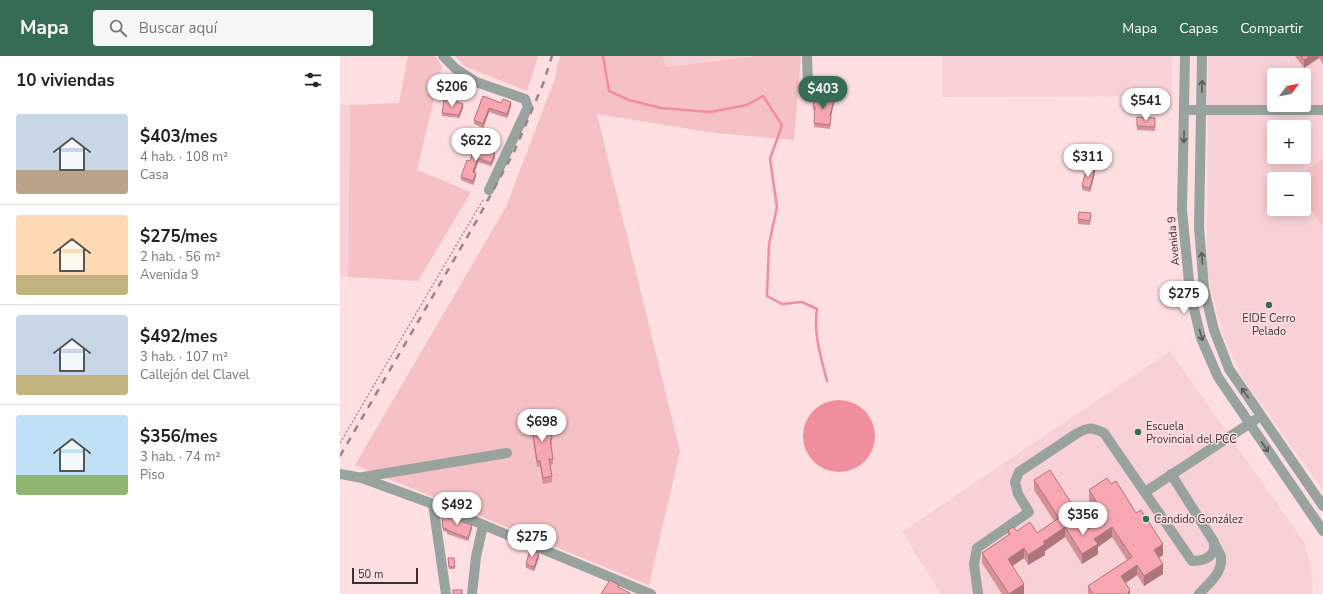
<!DOCTYPE html>
<html lang="es">
<meta charset="utf-8">
<style>
body{margin:0;font-family:"Nunito Sans",sans-serif;background:#f6f6f6;color:#222;height:100vh;display:flex;flex-direction:column;font-size:15px;white-space:nowrap}
*{box-sizing:border-box;margin:0}
p{font-size:13px;color:#767676}
.icon{flex:none;width:22px;height:22px;fill:none;stroke:currentColor;stroke-width:2;stroke-linecap:round;stroke-linejoin:round}
.map{position:relative;flex:1;overflow:hidden}
.side{display:flex;flex-direction:column;background:#fff;width:340px}
.side>*{flex:none}
.needle{width:26px;rotate:58deg}
.controls{position:absolute;left:927px;top:12px;display:grid;gap:8px}
.controls a{display:grid;place-items:center;width:44px;height:44px;border-radius:4px;background:#fff;box-shadow:0 2px 10px #0003;font-size:20px}
.scale{position:absolute;left:12px;bottom:10px;width:66px;box-sizing:border-box;padding-left:4px;border:2px solid #3c3031;border-top:0;font-size:11px;line-height:14px;white-space:nowrap;color:#3c3031;-webkit-text-stroke:3px #fddee1;paint-order:stroke}
.price{position:absolute;translate:-50% -34px;padding:0 9px;border-radius:14px;background:#fff;color:#222;font-size:13px;line-height:26px;filter:drop-shadow(0 1px 2px #0008)}
.price::after{content:'';position:absolute;left:50%;top:24px;width:12px;height:9px;margin-left:-6px;background:inherit;clip-path:polygon(0 0,100% 0,50% 100%)}
.price.active{background:#356c53;color:#fff}
ul{padding:0;list-style:none}
li{display:flex;align-items:center;gap:12px;height:100px;padding:0 16px}
li+li{border-top:1px solid #e0e0e0}
li span{display:grid;place-items:center;flex:none;width:112px;height:80px;border-radius:4px;color:#555}
li>.icon{margin-inline-start:auto}
span .icon{width:48px;height:48px;fill:#fffc;stroke-width:1}
li b{font-size:17px}
h2{display:flex;justify-content:space-between;align-items:center;height:48px;padding:0 16px;font-size:17px}
header{display:flex;align-items:center;gap:24px;box-sizing:border-box;height:56px;padding:0 20px;background:#356c53;color:#fff}
header strong{font-size:19px}
nav{display:flex;gap:22px;margin-inline-start:auto;font-size:14px}
.search{width:280px;height:36px;background:#f6f6f6;display:flex;align-items:center;gap:10px;box-sizing:border-box;padding:0 14px;border-radius:4px;color:#767676;font-size:15px}
main{display:flex;flex:1;min-height:0}
.map>svg:first-child{display:block}
.built{fill:#f8d1d6;fill-rule:evenodd}
.green{fill:#f5c0c6}
.water{fill:#f18e9d}
.lines{fill:none;stroke-linecap:round;stroke-linejoin:round}
.stream{stroke:#f18e9d;stroke-width:2.5}
.path{stroke:#aa9395;stroke-width:1.5;stroke-dasharray:2 2;stroke-linecap:butt}
.minor{stroke:#97a39c;stroke-width:10}
.rail{stroke:#998486;stroke-width:2.5;stroke-dasharray:7 7;stroke-linecap:butt}
.wall{fill:#d59099}
.shaded-wall{fill:#ae757d}
.building{fill:#f8a7b2;stroke:#ae757d}
.oneway{stroke:#5c5856}
.poi-dot{fill:#356c53;stroke:#fddee1;stroke-width:1.5}
.labels{text-anchor:middle;stroke-width:3;stroke-linejoin:round;paint-order:stroke}
.street-label{font-size:11px;fill:#3c3031;stroke:#fddee1}
.poi-label{font-size:11px;fill:#3c3031;stroke:#fddee1;text-anchor:start}
</style>
<header>
<strong>Mapa</strong>
<div class="search"><svg class="icon" aria-label="search" viewBox="0 0 24 24"><circle cx="10" cy="10" r="6"/><path d="M15 15l6 6"/></svg>Buscar aquí</div>
<nav><a>Mapa</a><a>Capas</a><a>Compartir</a></nav>
</header>
<main>
<section class="side">
<h2>10 viviendas<svg class="icon" aria-label="filters" viewBox="0 0 24 24"><path d="M4 7h16M4 17h16"/><circle cx="9" cy="7" r="2"/><circle cx="15" cy="17" r="2"/></svg></h2>
<ul>
<li><span style="background:linear-gradient(#c9d6e8 70%,#b9a48a 0)"><svg class="icon" aria-label="home" viewBox="0 0 24 24"><path d="M3 11l9-7 9 7M6 9v11h12V9"/></svg></span><div><b>$403/mes</b><p>4 hab. · 108 m²</p><p>Casa</p></div></li>
<li><span style="background:linear-gradient(#ffd9b3 75%,#c2b280 0)"><svg class="icon" aria-label="home" viewBox="0 0 24 24"><path d="M3 11l9-7 9 7M6 9v11h12V9"/></svg></span><div><b>$275/mes</b><p>2 hab. · 56 m²</p><p>Avenida 9</p></div></li>
<li><span style="background:linear-gradient(#c9d6e8 75%,#c2b280 0)"><svg class="icon" aria-label="home" viewBox="0 0 24 24"><path d="M3 11l9-7 9 7M6 9v11h12V9"/></svg></span><div><b>$492/mes</b><p>3 hab. · 107 m²</p><p>Callejón del Clavel</p></div></li>
<li><span style="background:linear-gradient(#bfe0f5 75%,#8fb573 0)"><svg class="icon" aria-label="home" viewBox="0 0 24 24"><path d="M3 11l9-7 9 7M6 9v11h12V9"/></svg></span><div><b>$356/mes</b><p>3 hab. · 74 m²</p><p>Piso</p></div></li>
</ul>
</section>
<div class="map">
<svg width="983" height="538" viewBox="0 0 983 538">
<rect width="100%" height="100%" fill="#fddee1"/>
<g class="built">
<path d="M323,0H416L326,11Z"/>
<path d="M602,0H832V40L602,41Z"/>
<path d="M868,0H983V434L904,324L884,282L867,216ZM934,19H964V49H934ZM934,71H964V101H934ZM934,123H964V153H934Z"/>
<path d="M0,49H10L8,221L0,220Z"/>
<path d="M830,295L964,486L971,510L973,538H601L562,476Z"/>
</g>
<g class="green">
<path d="M68,0H95L102,10L77,114L131,136L78,225L8,221L10,49L59,47Z"/>
<path d="M115,0H198L187,35L124,10Z"/>
<path d="M220,0H323L326,11L416,0H461L454,84L375,77L257,58L340,395L309,529L15,409L166,151L214,25Z"/>
<path d="M983,103V171L964,142V123H954Z"/>
</g>
<circle class="water" cx="499" cy="380" r="36"/>
<g class="lines">
<path class="stream" d="M263,0L269,35L289,44L321,52L370,56L407,49L423,40L442,69L430,103L437,151L429,188L427,240L442,248L462,246L477,253C473,277 481,301 487,325"/>
<path class="path" d="M0,387L144,142"/>
<g class="minor">
<path d="M103,0L116,13L136,26L185,43L188,51L149,134"/>
<path d="M467,0L468,30"/>
<path d="M845,0L842,154L850,236L861,282L878,321L983,475"/>
<path d="M862,0L859,171L864,233L874,274L889,313L983,450"/>
<path d="M844,54H983"/>
<path d="M0,418L22,422L93,448L311,538"/>
<path d="M23,421L167,397"/>
<path d="M805,436L915,364"/>
<path d="M93,448L106,538"/>
<path d="M132,538L136,501L143,469"/>
<path d="M638,538L634,508L637,492L689,456L678,438L675,426L679,416L736,378C748,371 751,371 764,377L852,505C859,505 869,504 873,496C874,494 874,489 874,486L831,418"/>
<path d="M859,538C868,528 883,517 881,501C880,497 876,491 874,487"/>
</g>
<path class="rail" d="M0,400L137,164L174,96L203,28L212,0"/>
</g>
<g class="wall">
<path d="M955,0H983V8L979,2L964,12Z"/>
<path d="M143,40L171,50L167,62L149,56L143,72L134,68V64Z"/>
<path d="M494,47L491,60V64L490,73L474,71L475,55L473,54V50Z"/>
<path d="M123,52L119,62L102,60V57Z"/>
<path d="M815,62V75L797,74V70Z"/>
<path d="M135,90L155,101L151,110L138,106L135,116L136,120L133,129L121,124V121L130,105Z"/>
<path d="M755,117L750,136L742,134V130Z"/>
<path d="M751,162L750,169L738,168V163Z"/>
<path d="M190,358L199,364L206,367L212,383V389H211L213,403V408L210,409L212,420V426L203,428L200,410L197,411L190,364Z"/>
<path d="M694,424L748,473L761,464L749,445V434L771,428L823,499L818,502L823,518L804,530L797,519L786,527L790,538H748V530L787,504L772,481L758,491V498L742,508L725,481L705,495V499L688,509L684,502L672,510L684,538H662L642,507V497L668,480V474L697,477L714,465L694,434Z"/>
<path d="M102,460L110,463L118,464L132,472L128,485L107,478V476L103,475Z"/>
<path d="M199,501L194,515L186,512V508Z"/>
<path d="M108,502H114L115,513H109Z"/>
</g>
<g class="shaded-wall">
<path d="M970,0H979V2L964,12V4Z"/>
<path d="M494,43V47L490,64V60Z"/>
<path d="M171,46V50L167,62V58Z"/>
<path d="M123,48V52L119,62V59Z"/>
<path d="M149,52V56L143,72V68Z"/>
<path d="M155,97V101L151,110V107Z"/>
<path d="M138,102V106L133,120V116Z"/>
<path d="M755,113V117L750,136V132Z"/>
<path d="M136,117V120L133,129V125Z"/>
<path d="M132,469V472L128,485V482Z"/>
<path d="M725,471V481L705,495V499L688,509V499L703,486Z"/>
<path d="M772,471V481L758,491V498L742,508V498L754,483Z"/>
<path d="M823,488V499L814,505V494Z"/>
<path d="M684,492V502L668,513V503Z"/>
<path d="M199,497V501L194,515V511Z"/>
<path d="M823,508V518L804,530V520Z"/>
<path d="M797,509V519L781,530V520Z"/>
<path d="M684,528V538H669Z"/>
<path d="M790,534V538H788V536Z"/>
</g>
<g class="building">
<path d="M961,0H970L964,4Z"/>
<path d="M475,39L494,43L490,60H491L490,69L474,67L475,51L473,50Z"/>
<path d="M143,40L161,47L163,43L171,46L167,58L149,52L143,68L134,64Z"/>
<path d="M104,44L114,45L123,48L119,59L102,57Z"/>
<path d="M797,61L815,62V71L797,70Z"/>
<path d="M135,90L155,97L151,107L138,102L133,116L136,117L133,125L121,121L127,104L130,105Z"/>
<path d="M747,111L755,113L750,132L742,130Z"/>
<path d="M739,156L751,157L750,165L738,163Z"/>
<path d="M197,356L199,364L205,363L206,367H210L212,383H210L213,403H209L212,420L203,422L200,405H197L190,358Z"/>
<path d="M710,414L748,473L766,461L749,434L767,422L771,428L776,425L796,457L801,454L823,488L814,494L823,508L804,520L797,509L781,520L790,534L788,536L789,538H753L748,530L792,501L772,471L754,483L758,488L742,498L725,471L703,486L705,488L688,499L684,492L668,503L684,528L669,538L642,497L670,478L668,474L673,471L677,475L690,466L697,477L719,462L694,424Z"/>
<path d="M102,460L110,463L111,460L118,463L117,464L132,469L128,482L107,474V473L103,472Z"/>
<path d="M190,494L199,497L194,511L186,508Z"/>
<path d="M108,502H114L115,511H109Z"/>
<path d="M270,524L279,529L278,531L290,537L289,538H261Z"/>
<rect x="113" y="534" width="9" height="4"/>
</g>
<defs><path id="oneway-shaft" d="M-6 0H5M1.5-3L5.5 0L1.5 3" fill="none" stroke-width="1.6" stroke-linecap="round" stroke-linejoin="round"/></defs>
<g class="oneway">
<use href="#oneway-shaft" transform="translate(862 30) rotate(-89)"/>
<use href="#oneway-shaft" transform="translate(844 81) rotate(91)"/>
<use href="#oneway-shaft" transform="translate(862 202) rotate(-95)"/>
<use href="#oneway-shaft" transform="translate(861 279) rotate(74)"/>
<use href="#oneway-shaft" transform="translate(905 337) rotate(-125)"/>
<use href="#oneway-shaft" transform="translate(925 391) rotate(56)"/>
</g>
<g class="poi-dot">
<circle cx="929" cy="249" r="4"/>
<circle cx="798" cy="376" r="4"/>
<circle cx="806" cy="463" r="4"/>
</g>
<g class="labels">
<g class="street-label">
<text transform="translate(833 185) rotate(-95)" y="4">Avenida 9</text>
</g>
<g class="poi-label">
<text x="929" y="266" text-anchor="middle">EIDE Cerro<tspan x="929" dy="13">Pelado</tspan></text>
<text x="806" y="374">Escuela<tspan x="806" dy="13">Provincial del PCC</tspan></text>
<text x="814" y="467">Candido González</text>
</g>
</g>
</svg>
<div class="controls">
<a><svg class="needle" viewBox="-14 -14 28 28"><path d="M0-13l5 13h-10z" fill="#e53935"/><path d="M0 13l5-13h-10z" fill="#767676"/></svg></a>
<a>+</a>
<a>−</a>
</div>
<div class="scale">50 m</div>
<b class="price" style="left:112px;top:52px">$206</b>
<b class="price active" style="left:483px;top:54px">$403</b>
<b class="price" style="left:806px;top:66px">$541</b>
<b class="price" style="left:136px;top:106px">$622</b>
<b class="price" style="left:748px;top:122px">$311</b>
<b class="price" style="left:844px;top:259px">$275</b>
<b class="price" style="left:202px;top:387px">$698</b>
<b class="price" style="left:117px;top:470px">$492</b>
<b class="price" style="left:743px;top:480px">$356</b>
<b class="price" style="left:192px;top:502px">$275</b>
</div>
</main>
